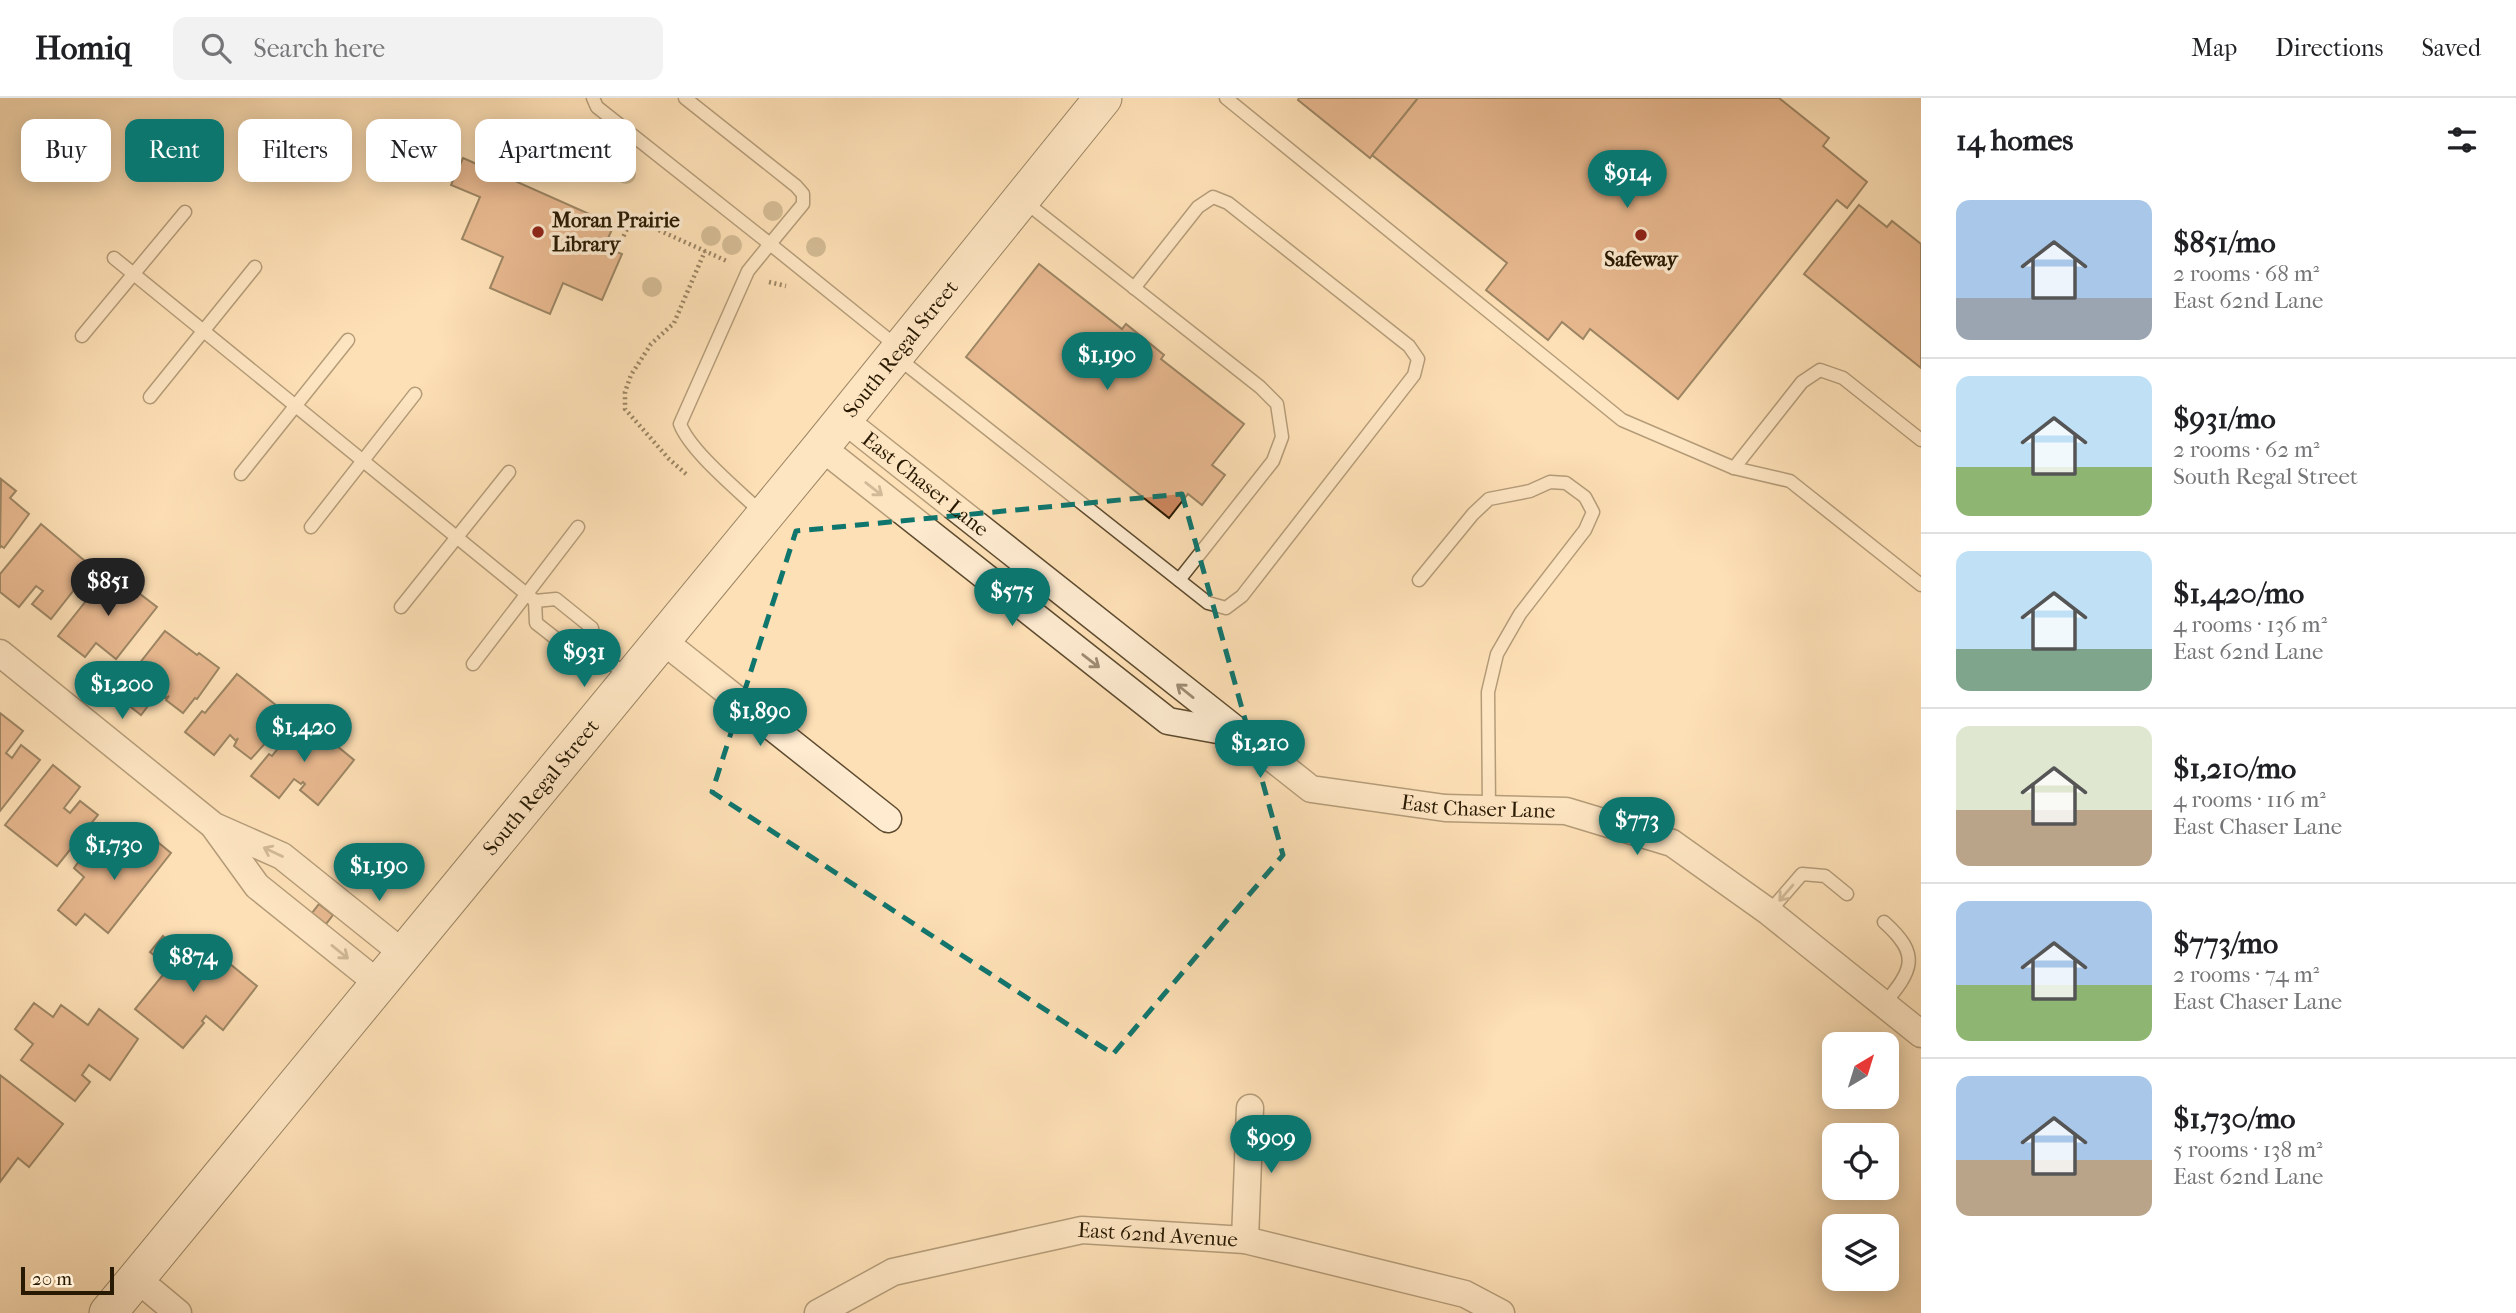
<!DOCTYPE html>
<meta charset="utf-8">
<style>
body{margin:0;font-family:"IM FELL French Canon",serif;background:#f2f2f2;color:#202124;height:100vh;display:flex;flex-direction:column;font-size:26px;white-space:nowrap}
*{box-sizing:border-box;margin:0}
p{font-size:23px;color:#757577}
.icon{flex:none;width:38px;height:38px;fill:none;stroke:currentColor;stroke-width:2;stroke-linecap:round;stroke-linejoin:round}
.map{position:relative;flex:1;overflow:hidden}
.sheet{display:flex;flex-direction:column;background:#fff;width:595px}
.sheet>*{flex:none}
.hud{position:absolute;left:21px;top:21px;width:665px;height:63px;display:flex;gap:14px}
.needle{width:46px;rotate:38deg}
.buttons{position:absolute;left:1822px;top:934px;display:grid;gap:14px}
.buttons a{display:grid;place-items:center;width:77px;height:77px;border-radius:14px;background:#fff;box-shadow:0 4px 18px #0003;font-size:35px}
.scale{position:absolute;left:21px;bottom:18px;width:93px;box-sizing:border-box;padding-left:7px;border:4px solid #281902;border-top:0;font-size:19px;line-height:24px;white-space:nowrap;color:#281902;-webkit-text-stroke:5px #feebd0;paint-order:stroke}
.price{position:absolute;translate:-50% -60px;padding:0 16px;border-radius:24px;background:#0f766e;color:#fff;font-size:23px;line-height:46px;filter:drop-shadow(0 2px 4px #0008)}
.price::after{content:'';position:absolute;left:50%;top:42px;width:21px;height:16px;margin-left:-10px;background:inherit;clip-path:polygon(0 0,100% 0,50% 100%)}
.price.on{background:#222;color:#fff}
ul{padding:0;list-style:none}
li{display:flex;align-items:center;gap:21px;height:175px;padding:0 35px}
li+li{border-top:2px solid #e0e0e0}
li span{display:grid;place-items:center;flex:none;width:196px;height:140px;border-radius:14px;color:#555}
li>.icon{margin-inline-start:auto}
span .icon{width:84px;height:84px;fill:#fffc;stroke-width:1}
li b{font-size:30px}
h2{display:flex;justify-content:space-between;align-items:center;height:84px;padding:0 35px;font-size:30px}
.tag{padding:0 24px;border-radius:14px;background:#fff;box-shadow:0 4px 18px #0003;font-size:24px;line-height:63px}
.tag.on{background:#0f766e;color:#fff}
header{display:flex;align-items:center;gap:42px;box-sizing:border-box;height:98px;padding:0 35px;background:#fff;border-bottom:2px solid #e0e0e0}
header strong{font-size:33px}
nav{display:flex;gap:38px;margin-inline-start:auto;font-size:24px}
.search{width:490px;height:63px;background:#f2f2f2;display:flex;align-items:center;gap:18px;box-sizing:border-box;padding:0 24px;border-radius:14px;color:#757577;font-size:26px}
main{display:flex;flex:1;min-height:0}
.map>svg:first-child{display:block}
.building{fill:#cf8860;stroke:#281902;stroke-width:2}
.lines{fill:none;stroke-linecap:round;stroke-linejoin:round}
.lane-casing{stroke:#5e4b2f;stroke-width:15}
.street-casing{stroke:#5e4b2f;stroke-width:29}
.secondary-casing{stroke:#281902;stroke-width:39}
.path{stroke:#281902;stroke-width:4.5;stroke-dasharray:2 3.5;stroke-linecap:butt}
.lane{stroke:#feebd0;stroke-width:12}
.street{stroke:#feebd0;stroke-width:26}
.secondary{stroke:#feebd0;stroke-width:37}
.tree{fill:#a28f6a}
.oneway{stroke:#9e8c73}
.marked{fill:none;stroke:#0f766e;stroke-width:5;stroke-dasharray:14 9;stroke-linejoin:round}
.poi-dot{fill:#8f2418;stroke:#feebd0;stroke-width:2.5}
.labels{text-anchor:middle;stroke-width:7;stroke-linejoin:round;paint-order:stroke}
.poi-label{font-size:21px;font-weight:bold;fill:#281902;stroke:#feebd0;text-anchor:start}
.street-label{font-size:21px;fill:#281902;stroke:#feebd0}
</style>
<header>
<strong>Homiq</strong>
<div class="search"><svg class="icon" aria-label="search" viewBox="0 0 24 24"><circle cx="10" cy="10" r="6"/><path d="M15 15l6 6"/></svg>Search here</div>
<nav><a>Map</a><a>Directions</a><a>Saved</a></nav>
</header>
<main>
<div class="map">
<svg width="1921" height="1215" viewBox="0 0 1921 1215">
<rect width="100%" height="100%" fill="#fee0b6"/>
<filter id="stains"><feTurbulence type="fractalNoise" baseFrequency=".00286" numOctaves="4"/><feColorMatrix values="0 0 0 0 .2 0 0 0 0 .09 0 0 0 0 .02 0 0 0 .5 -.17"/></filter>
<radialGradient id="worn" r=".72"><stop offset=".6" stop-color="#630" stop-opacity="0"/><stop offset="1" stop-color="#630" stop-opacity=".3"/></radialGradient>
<g class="building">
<path d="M1299,0H1418L1370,60L1298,2Z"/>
<path d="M1418,0H1779L1829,40L1823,48L1867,84L1847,110L1837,102L1678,301L1590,231L1583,241L1562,224L1548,242L1486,192L1507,165L1372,57Z"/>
<path d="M463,60L614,127L604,149L622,156L602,202L563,185L550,216L490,190L503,159L462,141L480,99L451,87Z"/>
<path d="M1859,107L1887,129L1892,123L1921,146V270L1804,176Z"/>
<path d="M1039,166L1122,231L1126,226L1164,257L1161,261L1244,326L1212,367L1225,377L1202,407L1188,396L1169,420L966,259Z"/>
<path d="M1,381L16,393L10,400L29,416L4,450L1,448L0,450Z"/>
<path d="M41,426L92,469L51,521L32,506L43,493L36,488L19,509L0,494V476Z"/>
<path d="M110,473L157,509L116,561L96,545L85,559L58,538Z"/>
<path d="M165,533L197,557L199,555L219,570L197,601L195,600L183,615L166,602L169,598L165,600L158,595L141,617L112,594L132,569L135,571Z"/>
<path d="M237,576L287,616L275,630L277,632L251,661L234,648L238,640L236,643L230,637L214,657L185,634L202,613L205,615Z"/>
<path d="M0,615L23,633L6,655L12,660L21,647L40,662L0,713Z"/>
<path d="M303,620L354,662L318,707L300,692L305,686L303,684L301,686L294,681L279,700L251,678L269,656L272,658Z"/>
<path d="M53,667L80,689L64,710L70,715L80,703L98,717L57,768L5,727Z"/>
<path d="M143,732L171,755L108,835L85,816L76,827L58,812L84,779L74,770L85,755L95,764L108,748L121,759Z"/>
<path d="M319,806L333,817L326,826L312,815Z"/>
<path d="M163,838L207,871L219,857L257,888L223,932L206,918L202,923L204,925L183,950L135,911L167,872L163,868L165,866L150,854Z"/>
<path d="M34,905L53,919L61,907L88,927L99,911L138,941L110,982L89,967L82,977L90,984L75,1003L21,962L33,946L15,931Z"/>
<path d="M0,977L63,1026L29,1069L18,1060L0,1084Z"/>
</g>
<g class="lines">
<defs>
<g id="lane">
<path d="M593,0L597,9L770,146L803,106V96L796,88L685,0"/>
<path d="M1226,0L1622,322L1734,370L1790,383L1921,487"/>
<path d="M1024,103L1260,289L1277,306L1282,339L1273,363L1179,482"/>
<path d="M114,160L535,503"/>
<path d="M82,238L185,114"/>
<path d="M898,260L1208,505L1226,510L1242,498L1414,277L1418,261L1409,248L1228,105L1213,99L1198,109L1134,190"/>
<path d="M150,299L255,169"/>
<path d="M1734,370L1802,284L1820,272L1843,280L1921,342"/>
<path d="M241,376L348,242"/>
<path d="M762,415C739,393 690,353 680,326L748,173L770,146L899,250"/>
<path d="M311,429L415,296"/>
<path d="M1419,482L1473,416L1489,401L1530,393L1550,384L1566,385L1585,399L1593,414L1585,432L1520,516L1497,556L1488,594L1489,712"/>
<path d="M401,509L509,374"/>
<path d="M595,552L573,554L536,525L535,503L556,501L592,530L595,552L627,578"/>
<path d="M473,566L578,429"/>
<path d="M1769,814L1802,776L1825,778L1847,796"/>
<path d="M1883,907C1913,872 1921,857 1884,824"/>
</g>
<g id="street">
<path id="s1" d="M843,321L1311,691L1445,710L1566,713L1672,745L1769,814L1921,936"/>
<path d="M821,349L1168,623L1234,635"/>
<path d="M662,542L888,721"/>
<path d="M0,555L214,728L282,758L404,856"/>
<path d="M215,730L257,788L379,886"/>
<path d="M1245,1142L1250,1010"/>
<path d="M136,1180L178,1215"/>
<path id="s2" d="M818,1215L893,1174L1082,1132L1245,1142L1465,1196L1501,1215"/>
</g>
<g id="secondary">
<path id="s3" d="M108,1215L821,349L1103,0"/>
</g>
</defs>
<use href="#lane" class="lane-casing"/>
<use href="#street" class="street-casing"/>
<use href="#secondary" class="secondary-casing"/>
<g class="path">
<path d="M608,140L620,146L632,120L729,164"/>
<path d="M769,184L786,188"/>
<path d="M686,376L669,361L625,311V294L631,277L651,246L674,225L705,153"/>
</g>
<use href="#lane" class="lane"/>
<use href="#street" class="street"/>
<use href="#secondary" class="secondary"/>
</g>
<g class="tree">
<circle cx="626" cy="76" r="10"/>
<circle cx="773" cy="113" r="10"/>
<circle cx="711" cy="138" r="10"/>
<circle cx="732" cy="147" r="10"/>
<circle cx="816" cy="149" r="10"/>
<circle cx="652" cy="189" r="10"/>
</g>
<defs><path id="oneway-shaft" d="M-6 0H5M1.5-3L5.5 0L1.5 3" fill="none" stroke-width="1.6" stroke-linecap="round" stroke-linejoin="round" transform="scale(1.75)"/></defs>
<g class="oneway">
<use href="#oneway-shaft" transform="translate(874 391) rotate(38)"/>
<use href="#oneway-shaft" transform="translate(1091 563) rotate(38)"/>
<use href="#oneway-shaft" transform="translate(1185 593) rotate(-141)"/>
<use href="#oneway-shaft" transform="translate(273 754) rotate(-155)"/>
<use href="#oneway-shaft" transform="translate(1786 795) rotate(131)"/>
<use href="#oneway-shaft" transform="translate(340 854) rotate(39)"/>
</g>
<path d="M0 0H1921V1215H0ZM1182,396L1283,757L1113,956L712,694L796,433Z" fill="#fee0b6" fill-opacity=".55" fill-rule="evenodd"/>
<path class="marked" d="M1182,396L1283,757L1113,956L712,694L796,433Z"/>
<g class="poi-dot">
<circle cx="538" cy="134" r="7"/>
<circle cx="1641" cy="137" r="7"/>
</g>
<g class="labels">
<g class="poi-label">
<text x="552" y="129">Moran Prairie<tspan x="552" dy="24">Library</tspan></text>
<text x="1641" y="168" text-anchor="middle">Safeway</text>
</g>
<g class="street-label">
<text dy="7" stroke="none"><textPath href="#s3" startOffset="1248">South Regal Street</textPath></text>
<text dy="7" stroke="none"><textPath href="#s1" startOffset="105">East Chaser Lane</textPath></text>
<text dy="7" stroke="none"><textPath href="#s3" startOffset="681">South Regal Street</textPath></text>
<text dy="7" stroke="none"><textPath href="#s1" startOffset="765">East Chaser Lane</textPath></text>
<text dy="7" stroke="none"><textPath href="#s2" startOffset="355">East 62nd Avenue</textPath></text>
</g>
</g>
<rect width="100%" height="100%" filter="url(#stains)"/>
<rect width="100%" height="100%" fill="url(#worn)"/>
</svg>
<div class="buttons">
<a><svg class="needle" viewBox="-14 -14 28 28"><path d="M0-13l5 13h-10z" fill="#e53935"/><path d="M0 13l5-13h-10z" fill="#757577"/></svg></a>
<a><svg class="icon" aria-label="locate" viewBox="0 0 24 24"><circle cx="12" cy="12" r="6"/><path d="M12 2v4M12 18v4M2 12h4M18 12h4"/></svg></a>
<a><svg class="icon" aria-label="layers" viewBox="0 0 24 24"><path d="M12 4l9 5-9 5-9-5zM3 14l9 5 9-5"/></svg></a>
</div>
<div class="scale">20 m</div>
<b class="price" style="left:1627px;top:112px">$914</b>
<b class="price" style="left:1107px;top:294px">$1,190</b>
<b class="price on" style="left:108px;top:520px">$851</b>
<b class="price" style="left:1012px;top:530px">$575</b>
<b class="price" style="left:584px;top:591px">$931</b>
<b class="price" style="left:122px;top:623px">$1,200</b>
<b class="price" style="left:760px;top:650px">$1,890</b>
<b class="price" style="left:304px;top:666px">$1,420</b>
<b class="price" style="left:1260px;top:682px">$1,210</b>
<b class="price" style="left:1637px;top:759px">$773</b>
<b class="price" style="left:114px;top:784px">$1,730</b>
<b class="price" style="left:379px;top:805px">$1,190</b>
<b class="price" style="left:193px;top:896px">$874</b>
<b class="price" style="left:1271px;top:1077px">$909</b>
<div class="hud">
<a class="tag">Buy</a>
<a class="tag on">Rent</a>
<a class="tag">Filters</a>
<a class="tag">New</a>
<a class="tag">Apartment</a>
</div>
</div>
<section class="sheet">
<h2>14 homes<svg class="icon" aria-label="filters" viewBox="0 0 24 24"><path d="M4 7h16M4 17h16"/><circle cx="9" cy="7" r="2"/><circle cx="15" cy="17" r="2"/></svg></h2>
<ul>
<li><span style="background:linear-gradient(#a9c7e8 70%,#9aa5b1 0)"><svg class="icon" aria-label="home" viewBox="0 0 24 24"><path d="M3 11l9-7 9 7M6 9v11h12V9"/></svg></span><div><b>$851/mo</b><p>2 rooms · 68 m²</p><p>East 62nd Lane</p></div></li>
<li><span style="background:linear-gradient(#bfe0f5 65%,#8fb573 0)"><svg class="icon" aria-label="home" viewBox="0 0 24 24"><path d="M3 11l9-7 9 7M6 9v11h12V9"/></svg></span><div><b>$931/mo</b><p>2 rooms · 62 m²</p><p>South Regal Street</p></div></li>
<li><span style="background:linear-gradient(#bfe0f5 70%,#7fa58c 0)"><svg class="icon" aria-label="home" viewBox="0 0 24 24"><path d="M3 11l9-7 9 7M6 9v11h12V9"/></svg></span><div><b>$1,420/mo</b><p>4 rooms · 136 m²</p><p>East 62nd Lane</p></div></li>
<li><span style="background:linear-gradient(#dfe7d0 60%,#b9a48a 0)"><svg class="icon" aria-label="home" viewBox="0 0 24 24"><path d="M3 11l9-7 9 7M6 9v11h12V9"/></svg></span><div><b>$1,210/mo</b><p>4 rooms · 116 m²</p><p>East Chaser Lane</p></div></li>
<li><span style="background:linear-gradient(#a9c7e8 60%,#8fb573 0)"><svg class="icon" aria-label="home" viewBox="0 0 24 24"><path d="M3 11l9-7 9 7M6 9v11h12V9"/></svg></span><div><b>$773/mo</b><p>2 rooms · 74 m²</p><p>East Chaser Lane</p></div></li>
<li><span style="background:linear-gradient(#a9c7e8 60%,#b9a48a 0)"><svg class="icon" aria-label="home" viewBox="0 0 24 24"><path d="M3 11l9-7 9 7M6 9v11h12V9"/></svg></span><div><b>$1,730/mo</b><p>5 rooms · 138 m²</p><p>East 62nd Lane</p></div></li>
</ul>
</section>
</main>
